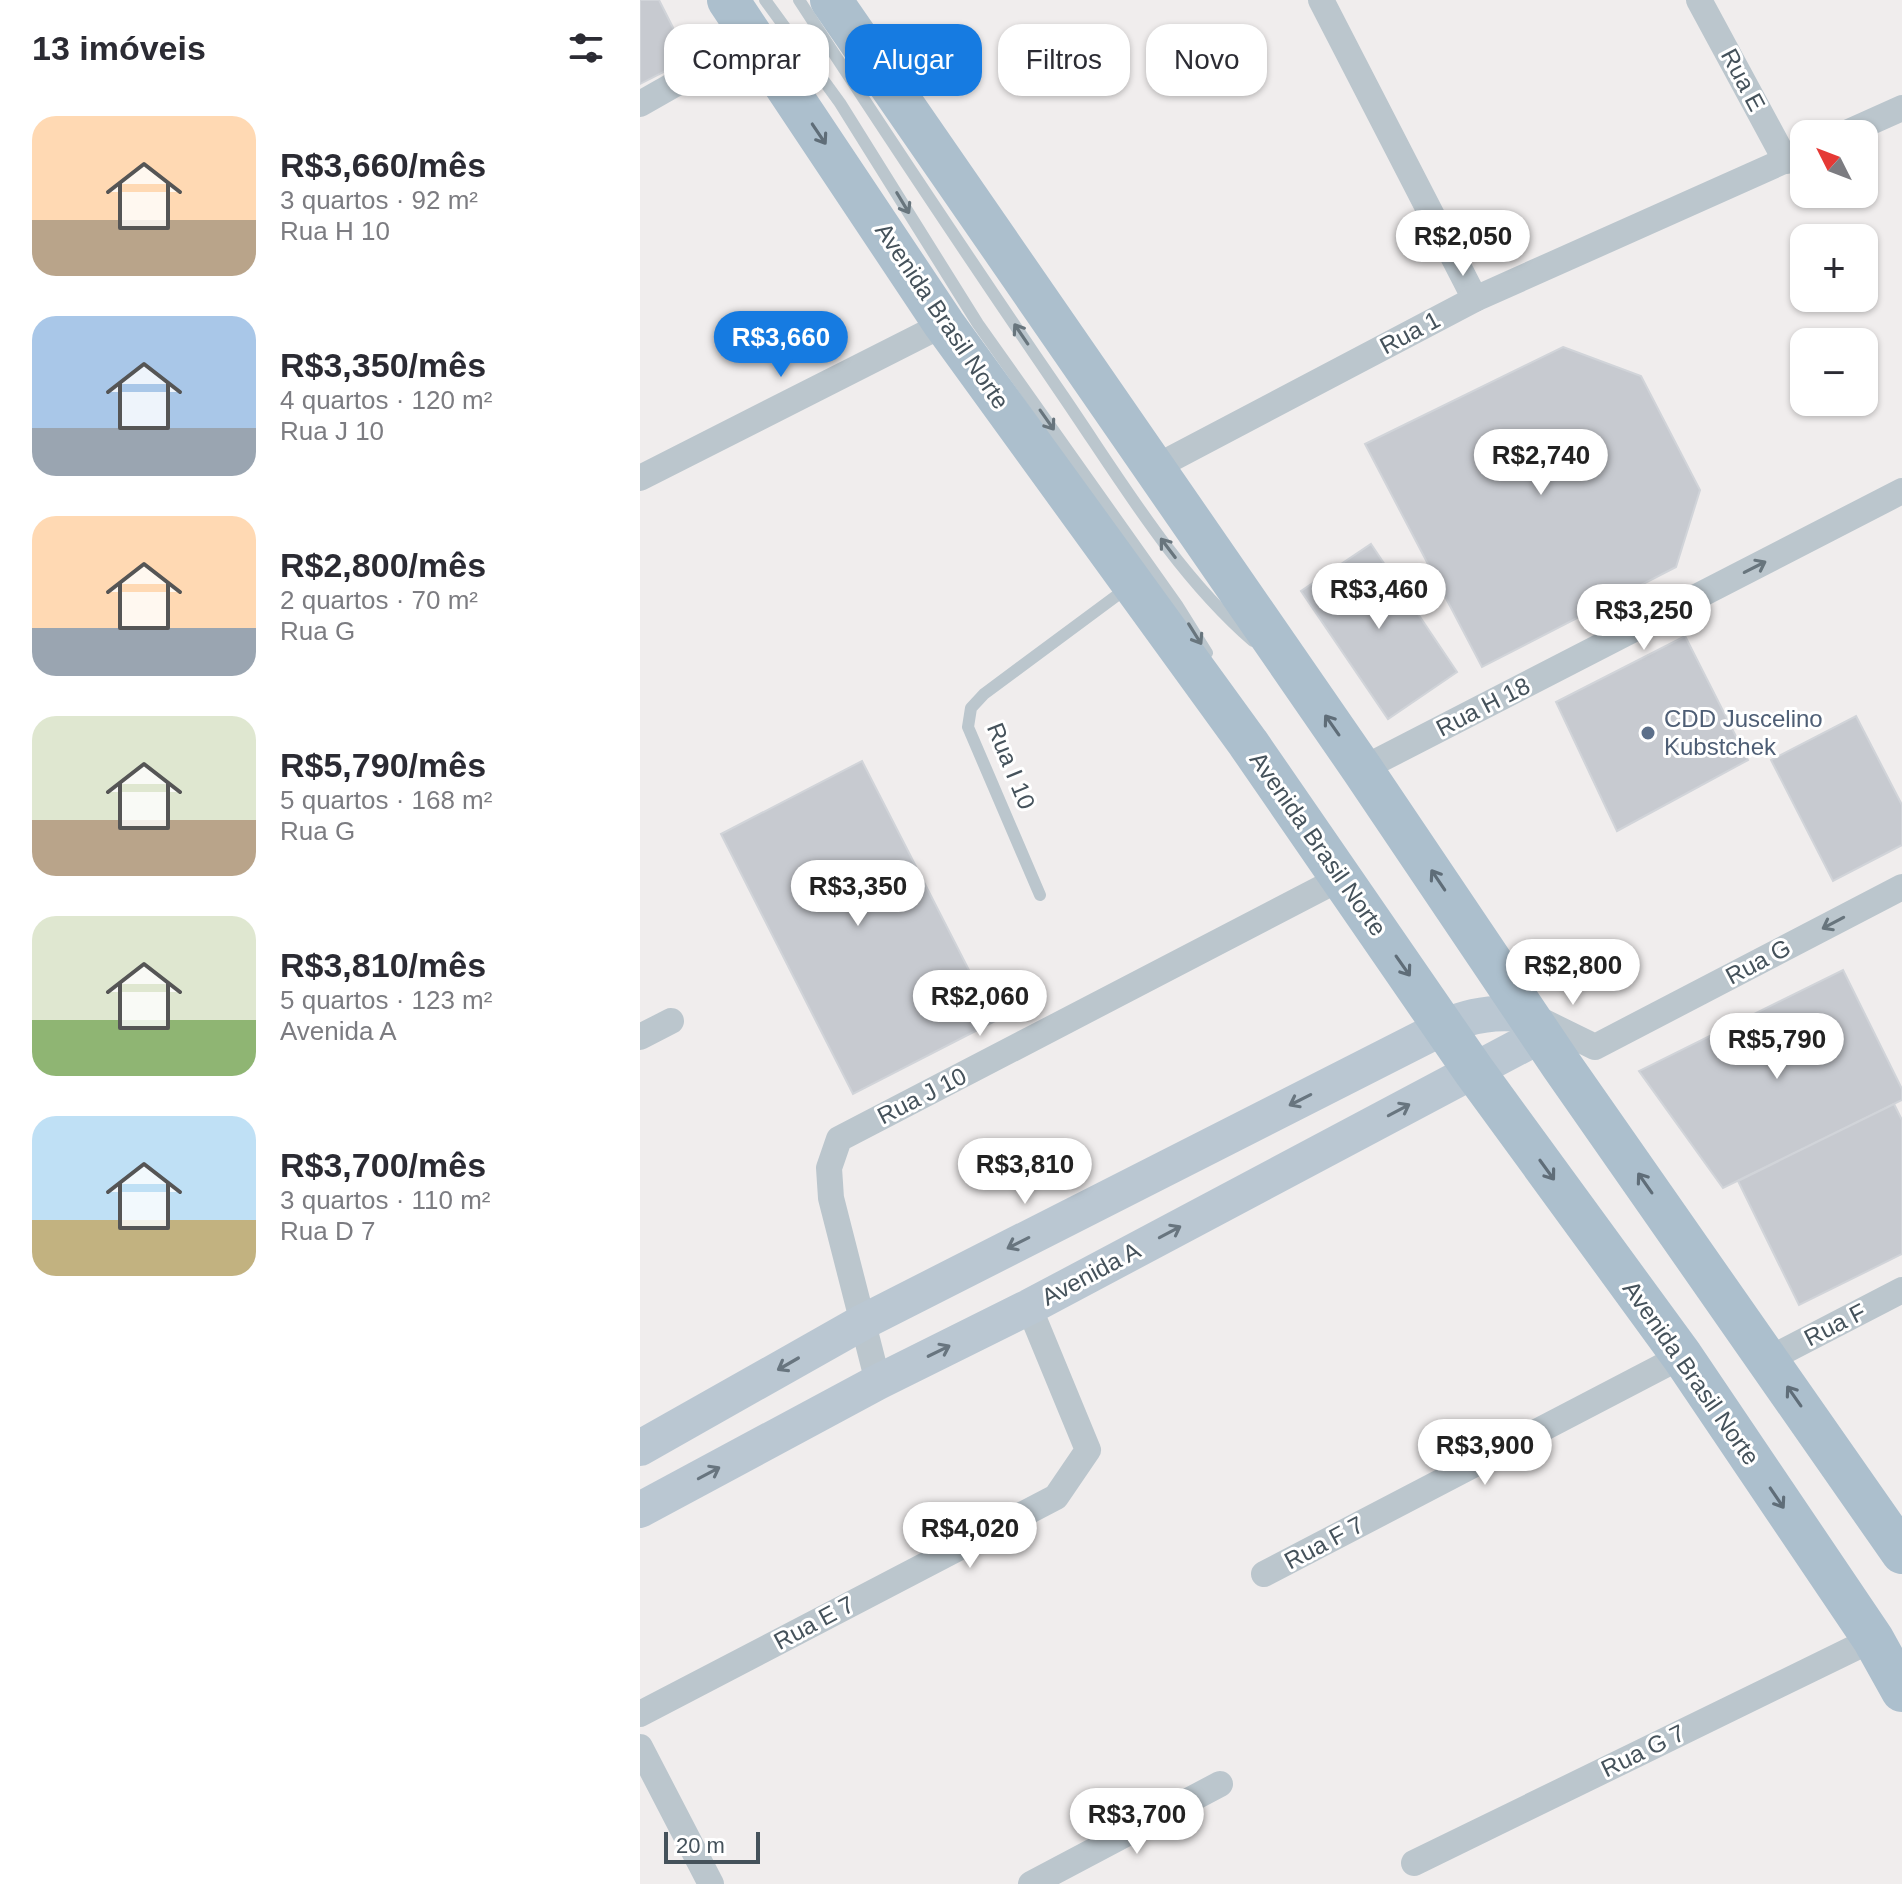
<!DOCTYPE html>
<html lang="pt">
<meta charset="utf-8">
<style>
body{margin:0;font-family:Helvetica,sans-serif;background:#f2f2f3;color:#2b2b33;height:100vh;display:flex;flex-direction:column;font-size:30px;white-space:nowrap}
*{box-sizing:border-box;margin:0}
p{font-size:26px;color:#7c7c81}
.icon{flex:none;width:44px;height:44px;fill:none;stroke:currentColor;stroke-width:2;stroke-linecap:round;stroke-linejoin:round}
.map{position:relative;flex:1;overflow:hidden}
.drawer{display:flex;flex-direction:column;background:#fff;width:640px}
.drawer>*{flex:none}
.guide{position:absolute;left:24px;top:24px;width:760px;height:72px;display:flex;gap:16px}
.needle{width:52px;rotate:312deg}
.tools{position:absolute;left:1150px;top:120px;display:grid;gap:16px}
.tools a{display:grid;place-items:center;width:88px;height:88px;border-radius:16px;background:#fff;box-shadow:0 2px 6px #0004;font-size:40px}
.scale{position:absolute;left:24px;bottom:20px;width:96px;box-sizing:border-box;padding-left:8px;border:4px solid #45525b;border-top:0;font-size:22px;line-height:28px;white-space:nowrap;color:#45525b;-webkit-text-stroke:6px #fff;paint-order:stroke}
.price{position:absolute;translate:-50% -68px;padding:0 18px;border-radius:28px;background:#fff;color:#222;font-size:26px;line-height:52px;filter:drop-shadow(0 2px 4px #0008)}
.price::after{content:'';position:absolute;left:50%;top:48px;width:24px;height:18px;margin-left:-12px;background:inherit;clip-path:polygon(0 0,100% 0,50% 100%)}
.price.current{background:#167be1;color:#fff}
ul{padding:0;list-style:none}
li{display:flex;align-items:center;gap:24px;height:200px;padding:0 32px}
li span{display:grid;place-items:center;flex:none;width:224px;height:160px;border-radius:24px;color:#555}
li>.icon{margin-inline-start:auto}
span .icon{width:96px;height:96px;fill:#fffc;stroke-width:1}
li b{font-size:34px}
h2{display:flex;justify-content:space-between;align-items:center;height:96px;padding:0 32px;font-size:34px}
.tag{padding:0 28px;border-radius:24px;background:#fff;box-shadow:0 2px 6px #0004;font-size:28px;line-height:72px}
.tag.current{background:#167be1;color:#fff}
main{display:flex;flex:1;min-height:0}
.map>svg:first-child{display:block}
.building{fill:#c7cad0;stroke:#d1d4d9;stroke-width:2}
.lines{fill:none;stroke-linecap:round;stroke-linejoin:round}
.lane{stroke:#bbc6cd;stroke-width:12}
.street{stroke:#bbc6cd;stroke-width:26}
.secondary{stroke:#bac7d2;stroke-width:36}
.primary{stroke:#acbfcd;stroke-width:42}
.oneway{stroke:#5f6d78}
.oneway2{stroke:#68757d}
.oneway3{stroke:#68757f}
.service-dot{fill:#5c6f8a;stroke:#fff;stroke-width:3}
.labels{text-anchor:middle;stroke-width:6;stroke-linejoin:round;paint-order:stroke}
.street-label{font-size:24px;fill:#45525b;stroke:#fff}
.service-label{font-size:24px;fill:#4e5e75;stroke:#fff;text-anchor:start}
</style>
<main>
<section class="drawer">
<h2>13 imóveis<svg class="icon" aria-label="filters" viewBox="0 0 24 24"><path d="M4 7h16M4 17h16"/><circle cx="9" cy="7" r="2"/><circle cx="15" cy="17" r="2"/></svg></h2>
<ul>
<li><span style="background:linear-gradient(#ffd9b3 65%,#b9a48a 0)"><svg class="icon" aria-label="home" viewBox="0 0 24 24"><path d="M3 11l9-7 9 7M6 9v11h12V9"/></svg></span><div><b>R$3,660/mês</b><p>3 quartos · 92 m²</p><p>Rua H 10</p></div></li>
<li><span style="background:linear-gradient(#a9c7e8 70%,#9aa5b1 0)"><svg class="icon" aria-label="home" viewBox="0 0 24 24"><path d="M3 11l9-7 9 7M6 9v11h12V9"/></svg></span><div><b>R$3,350/mês</b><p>4 quartos · 120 m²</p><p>Rua J 10</p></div></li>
<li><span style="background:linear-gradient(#ffd9b3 70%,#9aa5b1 0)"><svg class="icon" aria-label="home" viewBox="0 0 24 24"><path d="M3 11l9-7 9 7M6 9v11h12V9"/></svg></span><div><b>R$2,800/mês</b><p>2 quartos · 70 m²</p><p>Rua G</p></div></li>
<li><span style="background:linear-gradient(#dfe7d0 65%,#b9a48a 0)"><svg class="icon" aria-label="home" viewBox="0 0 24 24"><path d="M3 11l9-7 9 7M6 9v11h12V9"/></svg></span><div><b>R$5,790/mês</b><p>5 quartos · 168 m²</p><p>Rua G</p></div></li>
<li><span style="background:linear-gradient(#dfe7d0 65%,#8fb573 0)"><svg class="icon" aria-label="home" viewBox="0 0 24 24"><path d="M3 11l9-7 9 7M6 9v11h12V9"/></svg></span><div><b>R$3,810/mês</b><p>5 quartos · 123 m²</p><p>Avenida A</p></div></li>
<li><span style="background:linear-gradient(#bfe0f5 65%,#c2b280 0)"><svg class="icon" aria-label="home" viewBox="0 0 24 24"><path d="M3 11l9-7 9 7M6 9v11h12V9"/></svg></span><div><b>R$3,700/mês</b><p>3 quartos · 110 m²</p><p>Rua D 7</p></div></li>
</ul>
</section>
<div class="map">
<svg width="1262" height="1884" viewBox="0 0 1262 1884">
<rect width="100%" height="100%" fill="#f0eded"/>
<g class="building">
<path d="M0,0H19L49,59L0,84Z"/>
<path d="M923,347L1001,376L1060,490L1036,567L842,667L725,444Z"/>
<path d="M731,544L817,672L748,719L661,591Z"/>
<path d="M1045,636L1108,760L977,831L916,702Z"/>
<path d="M1216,716L1262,805V845L1193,881L1131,760Z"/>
<path d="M222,761L355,1021L213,1094L81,834Z"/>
<path d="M1203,970L1262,1089V1100L1083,1188L999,1071Z"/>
<path d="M1254,1104L1262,1120V1254L1159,1305L1098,1181Z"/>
</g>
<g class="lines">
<g class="lane">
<path d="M125,0L200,103L338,324L537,605L567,653"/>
<path d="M159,0C245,132 332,263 421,393C480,479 534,572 613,641"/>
<path d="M400,895L328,727L331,708L344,694L487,588"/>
</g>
<g class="street">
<path d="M681,0L835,299"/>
<path d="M1059,0L1146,161"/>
<path d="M0,104L116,38"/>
<path d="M1204,134L1262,108"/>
<path d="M514,468L835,299L1164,152"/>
<path d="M0,478L304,324"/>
<path d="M722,769L1262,491"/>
<path d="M892,1016L955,1047L1262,887"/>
<path d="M0,1037L31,1021"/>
<path d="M1129,1359L1262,1290"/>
<path d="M238,1382L191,1198L189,1168L199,1139L701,878"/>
<path d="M624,1574L1042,1356"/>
<path d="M0,1714L416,1497L448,1450L389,1307"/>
<path d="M0,1747L71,1884"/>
<path d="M774,1863L1233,1639"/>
<path d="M391,1884L580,1784"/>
</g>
<g class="secondary">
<path d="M0,1448L223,1322L804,1027C832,1014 858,1011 888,1015"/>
<path d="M0,1510L238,1382L389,1307L901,1035"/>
</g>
<g class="primary">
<path d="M88,0L304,324L608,743L834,1071L1042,1356L1233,1639L1262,1691"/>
<path d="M191,0L722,769L922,1066L1262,1553"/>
</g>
</g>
<defs><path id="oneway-shaft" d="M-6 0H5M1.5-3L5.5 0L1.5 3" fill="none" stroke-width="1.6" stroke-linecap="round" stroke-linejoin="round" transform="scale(2)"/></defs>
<g class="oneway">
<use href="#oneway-shaft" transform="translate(179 134) rotate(56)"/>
<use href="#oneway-shaft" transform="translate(692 725) rotate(-125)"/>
<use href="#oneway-shaft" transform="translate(798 880) rotate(-124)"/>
<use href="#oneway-shaft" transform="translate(763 966) rotate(55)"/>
<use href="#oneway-shaft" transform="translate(907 1170) rotate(54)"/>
<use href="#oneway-shaft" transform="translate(1005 1183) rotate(-125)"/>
<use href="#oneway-shaft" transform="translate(1154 1396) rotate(-125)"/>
<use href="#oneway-shaft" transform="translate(1137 1498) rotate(56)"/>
</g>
<g class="oneway2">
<use href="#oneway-shaft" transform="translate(263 203) rotate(59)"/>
<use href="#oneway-shaft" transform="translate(381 334) rotate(-124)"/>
<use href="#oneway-shaft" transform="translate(407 420) rotate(55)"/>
<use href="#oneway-shaft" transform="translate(528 548) rotate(-127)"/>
<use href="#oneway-shaft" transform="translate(1115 567) rotate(-27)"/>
<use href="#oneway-shaft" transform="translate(555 634) rotate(58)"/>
<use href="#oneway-shaft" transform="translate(1193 923) rotate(152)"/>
</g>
<g class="oneway3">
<use href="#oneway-shaft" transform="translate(660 1100) rotate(153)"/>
<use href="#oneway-shaft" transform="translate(759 1110) rotate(-28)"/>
<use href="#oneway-shaft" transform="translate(530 1232) rotate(-28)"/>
<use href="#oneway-shaft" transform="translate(378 1243) rotate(153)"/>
<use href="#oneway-shaft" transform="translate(299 1351) rotate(-26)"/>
<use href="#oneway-shaft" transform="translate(148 1364) rotate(150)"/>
<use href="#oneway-shaft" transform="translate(69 1473) rotate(-28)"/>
</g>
<circle class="service-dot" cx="1008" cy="733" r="8"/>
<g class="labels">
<g class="street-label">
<text transform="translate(1103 80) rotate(62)" y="8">Rua E</text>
<text transform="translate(302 316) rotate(56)" y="8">Avenida Brasil Norte</text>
<text transform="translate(770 333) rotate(-28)" y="8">Rua 1</text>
<text transform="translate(843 707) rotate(-27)" y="8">Rua H 18</text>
<text transform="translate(371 766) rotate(68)" y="8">Rua I 10</text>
<text transform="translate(678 844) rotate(55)" y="8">Avenida Brasil Norte</text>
<text transform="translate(1118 962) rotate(-28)" y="8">Rua G</text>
<text transform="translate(282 1096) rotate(-27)" y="8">Rua J 10</text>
<text transform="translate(451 1274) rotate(-28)" y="8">Avenida A</text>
<text transform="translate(1195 1325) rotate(-27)" y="8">Rua F</text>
<text transform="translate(1051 1373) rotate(55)" y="8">Avenida Brasil Norte</text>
<text transform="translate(684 1543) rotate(-28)" y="8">Rua F 7</text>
<text transform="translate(174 1623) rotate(-28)" y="8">Rua E 7</text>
<text transform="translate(1003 1751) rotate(-26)" y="8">Rua G 7</text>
</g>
<g class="service-label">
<text x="1024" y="727">CDD Juscelino<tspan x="1024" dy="28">Kubstchek</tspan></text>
</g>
</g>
</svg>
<div class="tools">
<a><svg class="needle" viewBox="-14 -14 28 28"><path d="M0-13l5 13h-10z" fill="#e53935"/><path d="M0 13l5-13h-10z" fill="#7c7c81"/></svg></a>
<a>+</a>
<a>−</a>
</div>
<div class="scale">20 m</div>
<b class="price" style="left:823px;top:278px">R$2,050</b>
<b class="price current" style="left:141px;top:379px">R$3,660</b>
<b class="price" style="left:901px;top:497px">R$2,740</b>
<b class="price" style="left:739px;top:631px">R$3,460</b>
<b class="price" style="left:1004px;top:652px">R$3,250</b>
<b class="price" style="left:218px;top:928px">R$3,350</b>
<b class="price" style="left:933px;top:1007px">R$2,800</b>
<b class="price" style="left:340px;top:1038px">R$2,060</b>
<b class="price" style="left:1137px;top:1081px">R$5,790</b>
<b class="price" style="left:385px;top:1206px">R$3,810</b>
<b class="price" style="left:845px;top:1487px">R$3,900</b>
<b class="price" style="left:330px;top:1570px">R$4,020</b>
<b class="price" style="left:497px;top:1856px">R$3,700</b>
<div class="guide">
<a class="tag">Comprar</a>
<a class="tag current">Alugar</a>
<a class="tag">Filtros</a>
<a class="tag">Novo</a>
</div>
</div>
</main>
